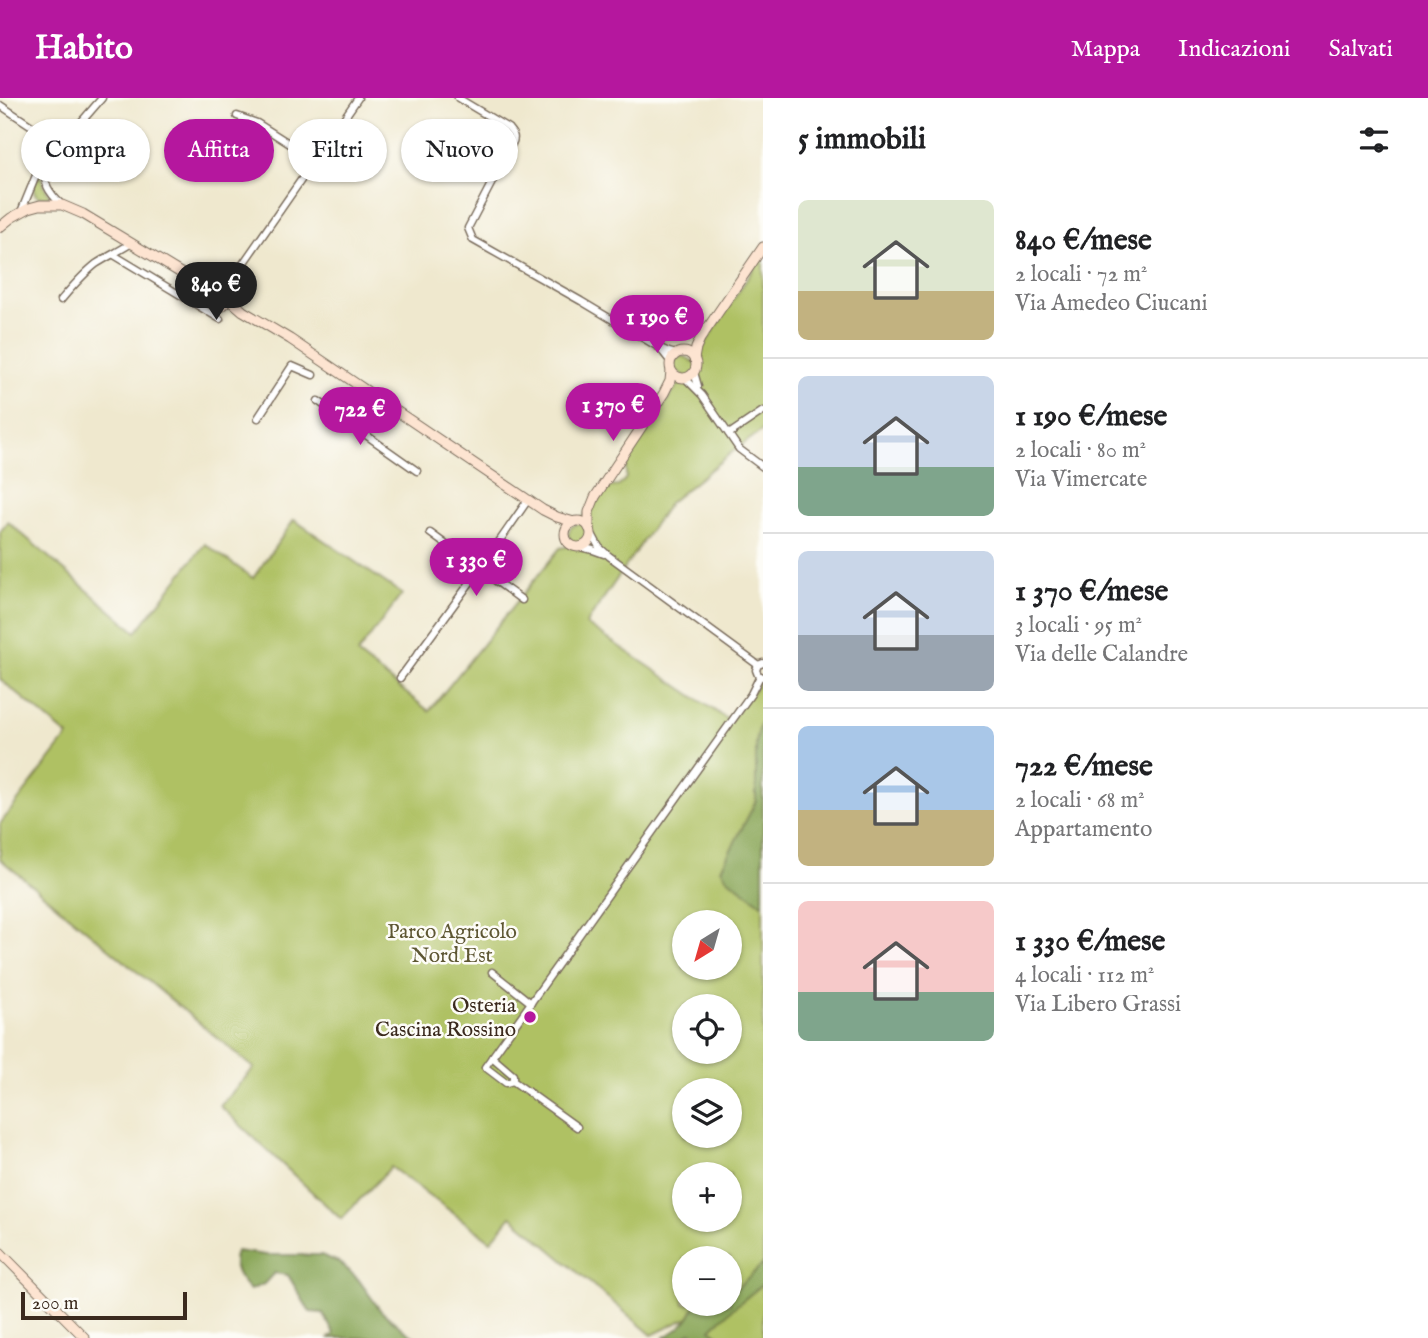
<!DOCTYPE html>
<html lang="it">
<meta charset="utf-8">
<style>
body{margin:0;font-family:"IM FELL English",serif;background:#f2f2f2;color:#202124;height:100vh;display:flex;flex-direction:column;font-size:26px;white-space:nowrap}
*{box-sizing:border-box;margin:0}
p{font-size:23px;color:#757577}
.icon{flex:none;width:38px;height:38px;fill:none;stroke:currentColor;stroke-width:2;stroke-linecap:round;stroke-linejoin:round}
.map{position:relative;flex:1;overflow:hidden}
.side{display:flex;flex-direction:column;background:#fff;width:665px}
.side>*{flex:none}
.guide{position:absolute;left:21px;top:21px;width:637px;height:63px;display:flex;gap:14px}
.needle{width:46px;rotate:217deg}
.fabs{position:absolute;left:672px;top:812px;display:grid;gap:14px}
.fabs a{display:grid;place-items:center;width:70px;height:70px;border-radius:50%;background:#fff;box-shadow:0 2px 5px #0004;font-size:35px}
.scale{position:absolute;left:21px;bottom:18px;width:166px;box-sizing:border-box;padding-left:7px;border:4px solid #3b2a1e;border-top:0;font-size:19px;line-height:24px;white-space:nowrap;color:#3b2a1e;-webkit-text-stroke:5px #fdfcf7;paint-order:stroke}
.price{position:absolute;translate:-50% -60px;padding:0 16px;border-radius:24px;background:#b5179e;color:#fff;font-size:23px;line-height:46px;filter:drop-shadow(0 2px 4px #0008)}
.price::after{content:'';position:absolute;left:50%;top:42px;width:21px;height:16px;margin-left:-10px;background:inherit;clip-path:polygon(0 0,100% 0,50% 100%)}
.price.current{background:#222;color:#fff}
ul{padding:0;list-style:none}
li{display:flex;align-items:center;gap:21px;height:175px;padding:0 35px}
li+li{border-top:2px solid #e0e0e0}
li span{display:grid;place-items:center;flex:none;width:196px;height:140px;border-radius:10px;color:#555}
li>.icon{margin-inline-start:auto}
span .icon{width:84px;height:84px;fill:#fffc;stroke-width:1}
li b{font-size:30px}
h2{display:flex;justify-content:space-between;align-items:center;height:84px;padding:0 35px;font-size:30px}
.pill{padding:0 24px;border-radius:32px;background:#fff;box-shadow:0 2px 5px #0004;font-size:24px;line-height:63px}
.pill.current{background:#b5179e;color:#fff}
header{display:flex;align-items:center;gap:42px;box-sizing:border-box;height:98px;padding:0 35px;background:#b5179e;color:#fff}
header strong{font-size:33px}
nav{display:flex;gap:38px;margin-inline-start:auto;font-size:24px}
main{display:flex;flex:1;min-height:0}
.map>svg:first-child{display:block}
.green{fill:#afc164;stroke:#757641;stroke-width:2;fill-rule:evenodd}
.forest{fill:#8ba75a;stroke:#63683c;stroke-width:2}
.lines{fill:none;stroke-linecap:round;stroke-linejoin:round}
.street-casing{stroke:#7a6c5c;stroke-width:9}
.secondary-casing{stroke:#7a6c5c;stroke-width:11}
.street{stroke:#fff;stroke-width:6}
.secondary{stroke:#fde4d1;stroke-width:9}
.poi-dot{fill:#b5179e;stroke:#fdfcf7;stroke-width:2.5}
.labels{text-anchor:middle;stroke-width:5;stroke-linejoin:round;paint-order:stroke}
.park-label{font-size:21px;fill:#5e5733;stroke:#fdfcf7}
.poi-label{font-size:21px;fill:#3b2a1e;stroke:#fdfcf7;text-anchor:end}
</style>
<header>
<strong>Habito</strong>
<nav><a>Mappa</a><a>Indicazioni</a><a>Salvati</a></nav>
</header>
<main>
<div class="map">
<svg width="763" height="1240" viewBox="0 0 763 1240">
<rect width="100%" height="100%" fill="#fdfcf7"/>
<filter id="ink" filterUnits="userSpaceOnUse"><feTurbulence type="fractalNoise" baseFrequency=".0143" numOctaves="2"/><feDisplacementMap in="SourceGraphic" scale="14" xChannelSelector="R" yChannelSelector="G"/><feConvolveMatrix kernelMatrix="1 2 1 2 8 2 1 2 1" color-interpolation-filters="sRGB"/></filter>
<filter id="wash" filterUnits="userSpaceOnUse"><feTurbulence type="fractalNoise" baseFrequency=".00686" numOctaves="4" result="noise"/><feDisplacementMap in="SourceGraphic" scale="28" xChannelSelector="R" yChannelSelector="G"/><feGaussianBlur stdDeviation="1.57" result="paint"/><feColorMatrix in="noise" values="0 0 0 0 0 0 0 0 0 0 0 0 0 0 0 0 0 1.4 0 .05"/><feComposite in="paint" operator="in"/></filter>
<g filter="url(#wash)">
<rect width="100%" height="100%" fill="#efe8ce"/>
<g class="green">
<path d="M39,76C44,82 44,91 51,99H38L35,96L33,89Z"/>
<path d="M763,156V332L736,351L669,405L586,526L730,623L763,580V1240H710L685,1221L652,1237L511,1118L491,1143L391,1069L341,1121L220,1008L254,970L0,761V726L68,638L0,581V434L8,424L136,534L205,446L253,480L294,422L402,496L357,556L429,613L560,450L570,448L573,445L568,437L571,429L577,426L608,389L619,388L626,380V366L684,277C663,271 677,248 693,264ZM684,824H730V870H684ZM684,908H730V954H684ZM684,992H730V1038H684ZM684,1076H730V1122H684ZM684,1160H730V1206H684Z"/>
</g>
<g class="forest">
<path d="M760,626L763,628V807L727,780L721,771L756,703V645Z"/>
<path d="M236,1153L266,1157H321L339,1164L358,1181L381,1213L404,1232L416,1240H329L334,1236L323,1215L310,1214L288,1177L274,1175L264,1186L250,1192C239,1181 230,1169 236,1153Z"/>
<path d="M763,1166V1186L731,1212L711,1231L721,1240H699L691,1234L682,1240H663C680,1231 688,1224 696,1206H730V1196Z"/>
</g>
</g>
<g filter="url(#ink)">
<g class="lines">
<defs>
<g id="street">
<path d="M458,0L508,30C513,36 516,39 512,46L468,130L473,142L581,203L658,249L669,254L676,256"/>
<path d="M0,7L62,48"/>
<path d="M237,18L257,25L315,62"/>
<path d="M320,55L330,62L350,34L340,27"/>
<path d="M47,66C41,84 49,95 62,107"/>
<path d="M21,114L37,75L102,0"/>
<path d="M114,157L220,221"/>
<path d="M226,195L229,186L358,0"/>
<path d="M61,202C72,189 82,177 96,166C107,159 119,153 130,146"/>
<path d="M662,253L670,263"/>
<path d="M694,274L698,288"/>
<path d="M685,280L702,297L739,351L763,369"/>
<path d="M318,303L417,373"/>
<path d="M258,320L292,268L313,277"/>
<path d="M729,336L763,313"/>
<path d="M591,434L599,449L609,458L758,567"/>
<path d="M430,435L522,502"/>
<path d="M580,449L593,452L604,456"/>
<path d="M763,565L758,567L756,572L758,577L763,579"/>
<path d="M400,580L480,471L528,402"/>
<path d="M492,874L531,905"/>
<path d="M492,959L513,977V983L577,1029"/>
<path d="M513,983L506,985L485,969L751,596L760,578"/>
</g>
<g id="secondary">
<path d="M0,129L11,120L29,110L40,107H62L83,116L199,186L224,192L227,198L226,205L221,209C211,209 211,205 208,198C206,193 202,190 199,186"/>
<path d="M228,200L243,213L290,241L543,412L557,419L574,424"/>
<circle cx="683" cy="267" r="13"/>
<path d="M694,261L696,250L700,241L763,149"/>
<circle cx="578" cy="436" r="13"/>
<path d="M589,430V414L595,399L664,295L670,283L671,273"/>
<path d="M0,1154L85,1240"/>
</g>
</defs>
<use href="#street" class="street-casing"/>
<use href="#secondary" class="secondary-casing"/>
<use href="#street" class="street"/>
<use href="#secondary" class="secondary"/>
</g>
</g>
<circle class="poi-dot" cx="530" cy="919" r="7"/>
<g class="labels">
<g class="park-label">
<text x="452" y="840">Parco Agricolo<tspan x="452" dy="24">Nord Est</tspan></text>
</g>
<g class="poi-label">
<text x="516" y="914">Osteria<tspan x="516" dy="24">Cascina Rossino</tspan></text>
</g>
</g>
</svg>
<div class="fabs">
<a><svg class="needle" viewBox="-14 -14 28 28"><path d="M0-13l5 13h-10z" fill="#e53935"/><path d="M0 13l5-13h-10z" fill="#757577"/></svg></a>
<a><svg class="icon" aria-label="locate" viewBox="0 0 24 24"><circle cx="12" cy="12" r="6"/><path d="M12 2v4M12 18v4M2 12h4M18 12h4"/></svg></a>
<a><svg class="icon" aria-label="layers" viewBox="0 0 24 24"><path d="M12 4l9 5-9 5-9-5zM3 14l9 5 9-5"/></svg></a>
<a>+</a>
<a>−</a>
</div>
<div class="scale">200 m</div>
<b class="price current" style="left:216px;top:224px">840 €</b>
<b class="price" style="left:657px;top:257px">1 190 €</b>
<b class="price" style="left:613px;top:345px">1 370 €</b>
<b class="price" style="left:360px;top:349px">722 €</b>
<b class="price" style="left:476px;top:500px">1 330 €</b>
<div class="guide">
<a class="pill">Compra</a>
<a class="pill current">Affitta</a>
<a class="pill">Filtri</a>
<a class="pill">Nuovo</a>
</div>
</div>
<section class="side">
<h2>5 immobili<svg class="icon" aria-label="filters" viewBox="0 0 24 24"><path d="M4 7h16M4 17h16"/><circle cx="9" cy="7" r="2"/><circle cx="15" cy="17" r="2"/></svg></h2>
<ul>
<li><span style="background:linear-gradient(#dfe7d0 65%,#c2b280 0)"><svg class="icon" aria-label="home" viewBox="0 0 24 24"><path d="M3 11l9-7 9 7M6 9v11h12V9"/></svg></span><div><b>840 €/mese</b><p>2 locali · 72 m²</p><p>Via Amedeo Ciucani</p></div></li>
<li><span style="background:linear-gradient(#c9d6e8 65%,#7fa58c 0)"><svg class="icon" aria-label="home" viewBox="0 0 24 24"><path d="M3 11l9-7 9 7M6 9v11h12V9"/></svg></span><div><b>1 190 €/mese</b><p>2 locali · 80 m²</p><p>Via Vimercate</p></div></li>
<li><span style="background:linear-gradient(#c9d6e8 60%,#9aa5b1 0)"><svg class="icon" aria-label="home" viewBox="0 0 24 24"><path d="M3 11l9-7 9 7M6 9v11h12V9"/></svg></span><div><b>1 370 €/mese</b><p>3 locali · 95 m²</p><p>Via delle Calandre</p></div></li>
<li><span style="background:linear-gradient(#a9c7e8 60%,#c2b280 0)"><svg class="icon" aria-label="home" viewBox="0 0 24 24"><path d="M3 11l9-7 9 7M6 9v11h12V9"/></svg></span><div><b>722 €/mese</b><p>2 locali · 68 m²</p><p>Appartamento</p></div></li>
<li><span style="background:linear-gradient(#f6c9c9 65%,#7fa58c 0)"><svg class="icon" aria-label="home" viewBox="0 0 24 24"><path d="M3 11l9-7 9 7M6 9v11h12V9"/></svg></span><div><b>1 330 €/mese</b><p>4 locali · 112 m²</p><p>Via Libero Grassi</p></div></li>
</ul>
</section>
</main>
